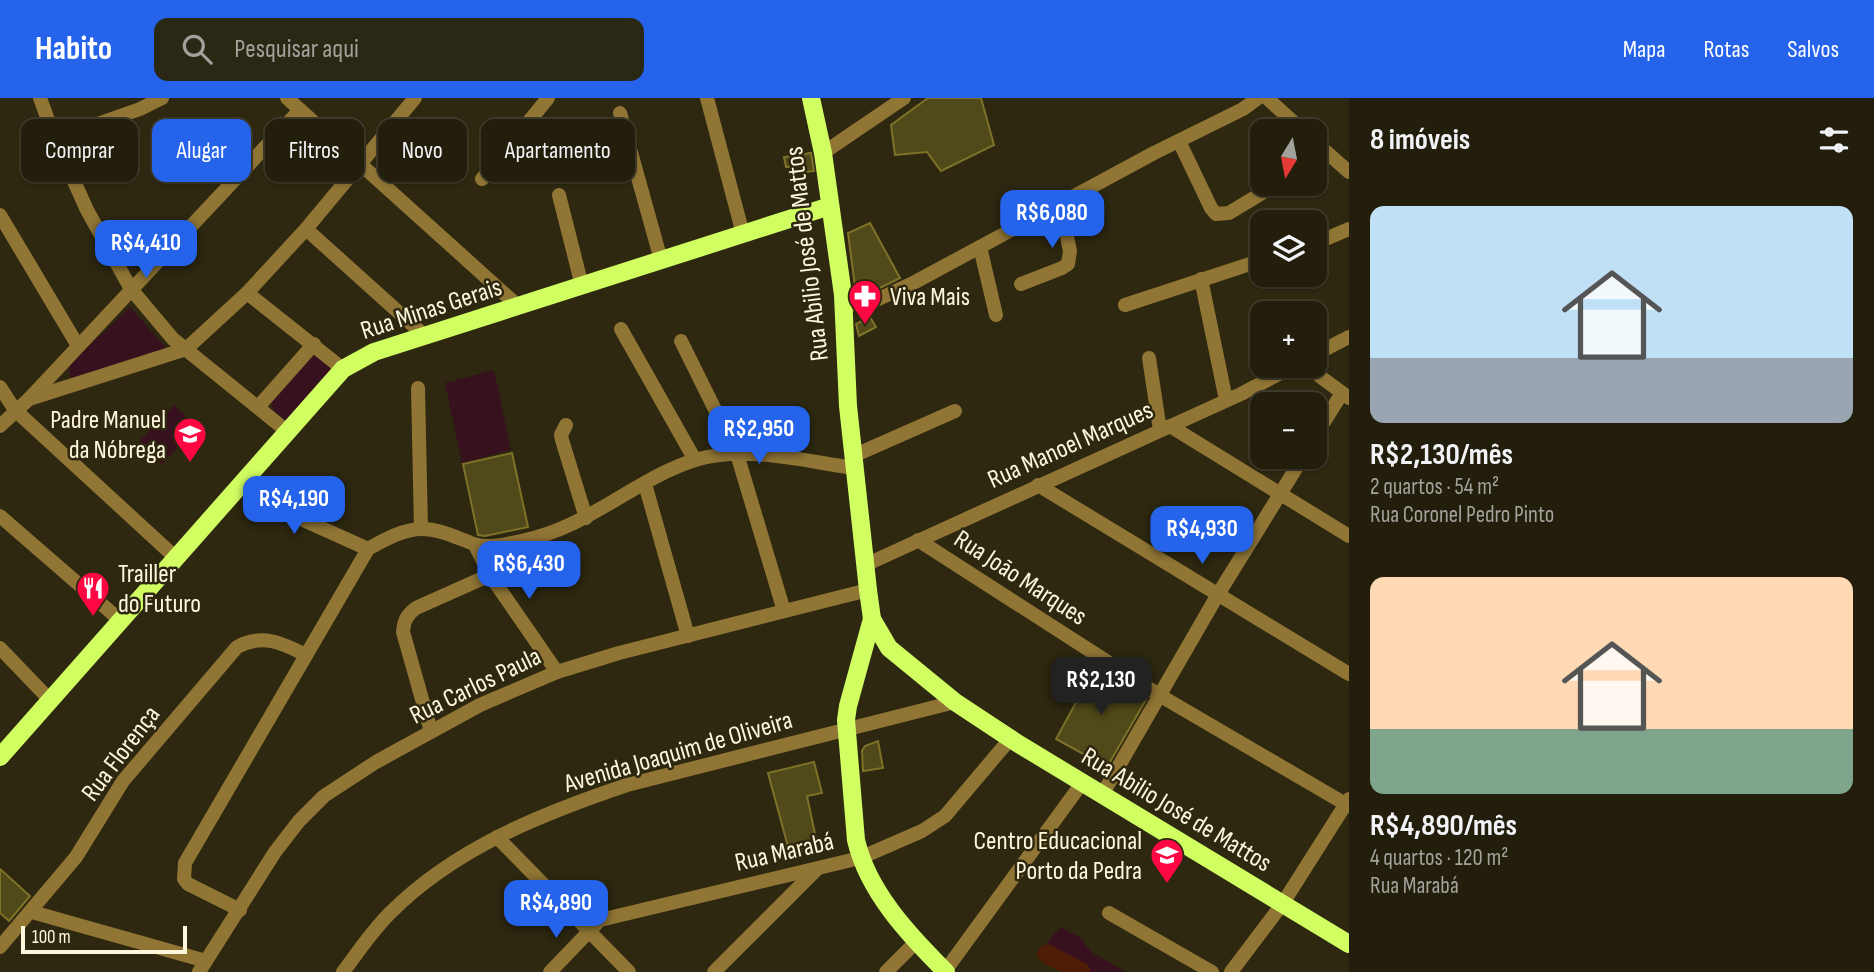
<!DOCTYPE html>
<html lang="pt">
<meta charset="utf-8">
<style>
body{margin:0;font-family:"Sofia Sans Condensed",sans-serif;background:#2a2714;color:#f1f3f6;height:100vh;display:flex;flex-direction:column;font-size:26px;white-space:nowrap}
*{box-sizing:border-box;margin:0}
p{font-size:23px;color:#a2a29d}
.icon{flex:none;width:38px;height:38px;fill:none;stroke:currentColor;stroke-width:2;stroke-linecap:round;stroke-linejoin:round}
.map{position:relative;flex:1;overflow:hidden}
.drawer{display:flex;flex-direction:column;background:#221e0b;width:525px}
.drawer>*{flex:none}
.guide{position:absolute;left:21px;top:21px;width:665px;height:63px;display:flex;gap:14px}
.needle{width:46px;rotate:190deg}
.fabs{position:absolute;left:1250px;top:21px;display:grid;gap:14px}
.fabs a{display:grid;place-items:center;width:77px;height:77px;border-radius:14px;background:#221e0b;box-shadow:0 2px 5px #0004,0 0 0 2px #3f3c2c;font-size:35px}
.scale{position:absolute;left:21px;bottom:18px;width:166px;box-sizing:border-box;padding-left:7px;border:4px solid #fff7db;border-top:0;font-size:19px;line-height:24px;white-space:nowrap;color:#fff7db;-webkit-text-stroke:5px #2d280f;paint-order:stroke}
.price{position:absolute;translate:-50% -60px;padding:0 16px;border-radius:14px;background:#2563eb;color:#fff;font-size:23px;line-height:46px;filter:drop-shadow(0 2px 4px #0008)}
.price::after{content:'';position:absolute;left:50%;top:42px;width:21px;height:16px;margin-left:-10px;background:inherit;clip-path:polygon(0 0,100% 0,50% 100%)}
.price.active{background:#222;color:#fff}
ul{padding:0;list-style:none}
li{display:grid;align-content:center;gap:14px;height:371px;padding:0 21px}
li span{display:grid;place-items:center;height:217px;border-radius:14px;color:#555}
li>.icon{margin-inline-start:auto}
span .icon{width:126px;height:126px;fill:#fffc;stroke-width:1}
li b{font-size:30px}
h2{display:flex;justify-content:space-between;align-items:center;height:84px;padding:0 21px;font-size:30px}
.tag{padding:0 24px;border-radius:14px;background:#221e0b;box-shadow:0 2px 5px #0004,0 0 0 2px #3f3c2c;font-size:24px;line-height:63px}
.tag.active{background:#2563eb;color:#fff}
header{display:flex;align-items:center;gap:42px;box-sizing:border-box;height:98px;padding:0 35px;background:#2563eb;color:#fff}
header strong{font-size:33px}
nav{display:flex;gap:38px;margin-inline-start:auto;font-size:24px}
.search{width:490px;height:63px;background:#2a2714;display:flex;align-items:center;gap:18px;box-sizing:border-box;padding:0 24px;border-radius:14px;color:#a2a29d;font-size:26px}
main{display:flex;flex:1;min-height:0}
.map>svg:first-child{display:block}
.green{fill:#38111f}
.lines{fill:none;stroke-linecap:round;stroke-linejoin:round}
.river{stroke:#4f1c05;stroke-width:19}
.building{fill:#504919;stroke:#7e7229;stroke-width:2}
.minor{stroke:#907535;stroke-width:14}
.major{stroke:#d1ff62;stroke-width:18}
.labels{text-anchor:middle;stroke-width:5;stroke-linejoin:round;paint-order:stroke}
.street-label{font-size:26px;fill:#fff7db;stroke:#2d280f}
.poi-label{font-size:26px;fill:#fff7db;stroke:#2d280f;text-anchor:start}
</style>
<header>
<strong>Habito</strong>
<div class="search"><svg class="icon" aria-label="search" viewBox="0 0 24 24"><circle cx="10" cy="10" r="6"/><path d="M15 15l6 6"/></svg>Pesquisar aqui</div>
<nav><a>Mapa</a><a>Rotas</a><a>Salvos</a></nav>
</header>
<main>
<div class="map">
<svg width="1349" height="874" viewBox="0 0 1349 874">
<rect width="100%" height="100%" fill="#2d280f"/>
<g class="green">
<path d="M130,209L169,253L72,281L69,276L70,266Z"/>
<path d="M315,254L335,271L291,322H285L274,313L271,305L273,301Z"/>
<path d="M494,272L511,352L462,365L445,285Z"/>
<path d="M174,307L197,329L162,366L138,345Z"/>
<path d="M1060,829L1081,840L1091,854L1126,874H1062L1051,866L1042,852Z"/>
</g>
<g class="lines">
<path class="river" d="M1047,856L1081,874"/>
</g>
<g class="building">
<path d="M928,0H981L994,47L941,73L927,54L895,57L891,27Z"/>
<path d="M811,55L814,73L792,76V69H786L784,59Z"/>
<path d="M870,125L900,180L868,196H856L848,135Z"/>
<path d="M870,219L876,229L859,238L856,226Z"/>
<path d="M512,355L528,429L485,438L478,437L463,366Z"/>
<path d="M1096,568L1147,600L1107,669L1056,641Z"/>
<path d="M878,643L883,670L863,673L862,653L865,648Z"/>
<path d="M814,664L822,695L807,698L818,750L790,756L768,675Z"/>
<path d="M0,771L30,798L9,823L0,815Z"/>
</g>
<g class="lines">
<g class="minor">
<path d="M40,0L55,41L87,112L131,191L173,241L288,334"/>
<path d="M287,0L518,208"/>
<path d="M707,0L743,136"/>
<path d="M1267,0L1303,33"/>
<path d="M620,15L661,162"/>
<path d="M55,41L140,11L162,0"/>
<path d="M1179,43L1211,110L1216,116L1229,115L1277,86"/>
<path d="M1314,43L1349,74"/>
<path d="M823,55L904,0"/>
<path d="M482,81L548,0"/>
<path d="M559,97L582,188"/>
<path d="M0,117L78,248"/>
<path d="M306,131L425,238"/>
<path d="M1314,146L1349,131"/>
<path d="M980,149L996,217"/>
<path d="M1201,181L1226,302"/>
<path d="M1021,186L1062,170L1068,166L1070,153L1060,106"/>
<path d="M247,195L343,271"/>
<path d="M844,207L870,205L915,184L1154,55L1243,11L1258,0"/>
<path d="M1125,207L1262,162"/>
<path d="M621,231L695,362"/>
<path d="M681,243L737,356L784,513"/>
<path d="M1314,257L1349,239"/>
<path d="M1149,260L1160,332"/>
<path d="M1306,268L1349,300"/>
<path d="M0,289L15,312L176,460"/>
<path d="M418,290L421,431"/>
<path d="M29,301L186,251L247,195L306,131L415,0"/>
<path d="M258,309L314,246"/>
<path d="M566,327L561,337L562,342L586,420"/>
<path d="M0,328L29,301L300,12"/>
<path d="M1170,328L1349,438"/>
<path d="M1314,340L1342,295"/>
<path d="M853,358L955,313"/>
<path d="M245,384L279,411L368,451"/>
<path d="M645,386L688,538"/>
<path d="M1038,387L1349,576"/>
<path d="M0,418L121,523"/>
<path d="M918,442L1159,597L1349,708"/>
<path d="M475,447L490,477L557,574"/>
<path d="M865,467L1241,296L1294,268"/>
<path d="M0,550L50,602"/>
<path d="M431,633L403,534C404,522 407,517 416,510L490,477"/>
<path d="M1102,697L1217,498L1303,359"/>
<path d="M497,739L629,874"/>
<path d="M240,812L188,786L184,781L185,765L368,451C384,442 403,431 422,431C441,431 457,440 474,446C488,451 506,446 521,443C588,430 635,381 695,362C745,347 804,363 854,370"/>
<path d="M32,814L206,863"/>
<path d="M1109,815L1212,874"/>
<path d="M0,849L76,759L123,683L237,549C262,535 282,545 306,557"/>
<path d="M945,873L1082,685"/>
<path d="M199,874L275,754L299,723L324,698L376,664L480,607L557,574L619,555L868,492"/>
<path d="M343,874C358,854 372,833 390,815C455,750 541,716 627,687L955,604"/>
<path d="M550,874L600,822L860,760L922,733L945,718L1010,641"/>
<path d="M714,874L817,771"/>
<path d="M886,874L916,844"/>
<path d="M1231,874L1283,805L1349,701"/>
</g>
<g class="major">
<path d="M811,0L823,55L843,197L848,308L868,492L872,521L889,550L955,604L1017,645L1349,846"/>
<path d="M872,521L848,608L846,622L856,742C868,794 909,837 946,874"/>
<path d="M0,659L343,271L374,254L830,108"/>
</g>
</g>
<defs>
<symbol id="pharmacy-pin" viewBox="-11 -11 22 30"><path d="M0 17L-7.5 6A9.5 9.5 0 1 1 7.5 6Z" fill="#ff0742" stroke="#2d280f"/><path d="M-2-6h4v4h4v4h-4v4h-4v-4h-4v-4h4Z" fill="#fff"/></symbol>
<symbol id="school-pin" viewBox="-11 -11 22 30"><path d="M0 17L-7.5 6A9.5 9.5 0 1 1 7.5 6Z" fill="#ff0742" stroke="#2d280f"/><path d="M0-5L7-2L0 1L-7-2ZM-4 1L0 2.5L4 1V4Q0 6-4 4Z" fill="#fff"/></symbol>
<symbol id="restaurant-pin" viewBox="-11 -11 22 30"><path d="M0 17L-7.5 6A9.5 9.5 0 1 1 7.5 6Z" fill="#ff0742" stroke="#2d280f"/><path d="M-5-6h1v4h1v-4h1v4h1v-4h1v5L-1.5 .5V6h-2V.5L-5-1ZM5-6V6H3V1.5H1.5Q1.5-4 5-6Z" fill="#fff"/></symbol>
</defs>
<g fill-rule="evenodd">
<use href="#pharmacy-pin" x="846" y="179" width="38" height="52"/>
<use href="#school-pin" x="171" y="317" width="38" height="52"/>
<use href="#restaurant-pin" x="74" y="471" width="38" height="52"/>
<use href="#school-pin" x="1148" y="738" width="38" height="52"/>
</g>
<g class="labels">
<g class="street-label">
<text transform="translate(806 156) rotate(-97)" y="9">Rua Abilio José de Mattos</text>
<text transform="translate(431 210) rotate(-18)" y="9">Rua Minas Gerais</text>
<text transform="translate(1070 346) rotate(-24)" y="9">Rua Manoel Marques</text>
<text transform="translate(1021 479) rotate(33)" y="9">Rua João Marques</text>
<text transform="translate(475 587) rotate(-26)" y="9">Rua Carlos Paula</text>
<text transform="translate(678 653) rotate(-16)" y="9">Avenida Joaquim de Oliveira</text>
<text transform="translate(120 655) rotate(-53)" y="9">Rua Florença</text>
<text transform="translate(1177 711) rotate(31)" y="9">Rua Abilio José de Mattos</text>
<text transform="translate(784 753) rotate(-13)" y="9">Rua Marabá</text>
</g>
<g class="poi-label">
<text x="890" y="207">Viva Mais</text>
<text x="166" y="330" text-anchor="end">Padre Manuel<tspan x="166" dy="30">da Nóbrega</tspan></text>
<text x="118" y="484">Trailler<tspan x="118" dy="30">do Futuro</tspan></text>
<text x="1142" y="751" text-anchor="end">Centro Educacional<tspan x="1142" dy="30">Porto da Pedra</tspan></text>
</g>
</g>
</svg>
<div class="fabs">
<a><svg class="needle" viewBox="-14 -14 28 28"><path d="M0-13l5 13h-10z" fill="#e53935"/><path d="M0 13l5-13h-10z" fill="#a2a29d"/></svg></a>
<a><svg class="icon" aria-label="layers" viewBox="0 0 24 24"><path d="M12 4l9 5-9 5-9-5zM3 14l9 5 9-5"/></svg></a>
<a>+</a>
<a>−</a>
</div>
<div class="scale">100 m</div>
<b class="price" style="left:1052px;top:152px">R$6,080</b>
<b class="price" style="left:146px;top:182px">R$4,410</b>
<b class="price" style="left:759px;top:368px">R$2,950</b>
<b class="price" style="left:294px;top:438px">R$4,190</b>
<b class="price" style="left:1202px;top:468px">R$4,930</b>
<b class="price" style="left:529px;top:503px">R$6,430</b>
<b class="price active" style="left:1101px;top:619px">R$2,130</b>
<b class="price" style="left:556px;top:842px">R$4,890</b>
<div class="guide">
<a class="tag">Comprar</a>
<a class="tag active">Alugar</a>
<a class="tag">Filtros</a>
<a class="tag">Novo</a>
<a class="tag">Apartamento</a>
</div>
</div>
<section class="drawer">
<h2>8 imóveis<svg class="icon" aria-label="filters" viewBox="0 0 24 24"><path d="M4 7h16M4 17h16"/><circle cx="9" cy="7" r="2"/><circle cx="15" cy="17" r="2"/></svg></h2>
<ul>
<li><span style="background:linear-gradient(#bfe0f5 70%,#9aa5b1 0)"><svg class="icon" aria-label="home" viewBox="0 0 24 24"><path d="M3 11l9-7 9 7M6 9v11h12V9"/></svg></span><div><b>R$2,130/mês</b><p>2 quartos · 54 m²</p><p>Rua Coronel Pedro Pinto</p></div></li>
<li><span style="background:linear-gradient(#ffd9b3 70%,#7fa58c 0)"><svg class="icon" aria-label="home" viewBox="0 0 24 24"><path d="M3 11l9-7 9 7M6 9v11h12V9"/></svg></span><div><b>R$4,890/mês</b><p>4 quartos · 120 m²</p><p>Rua Marabá</p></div></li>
</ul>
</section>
</main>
